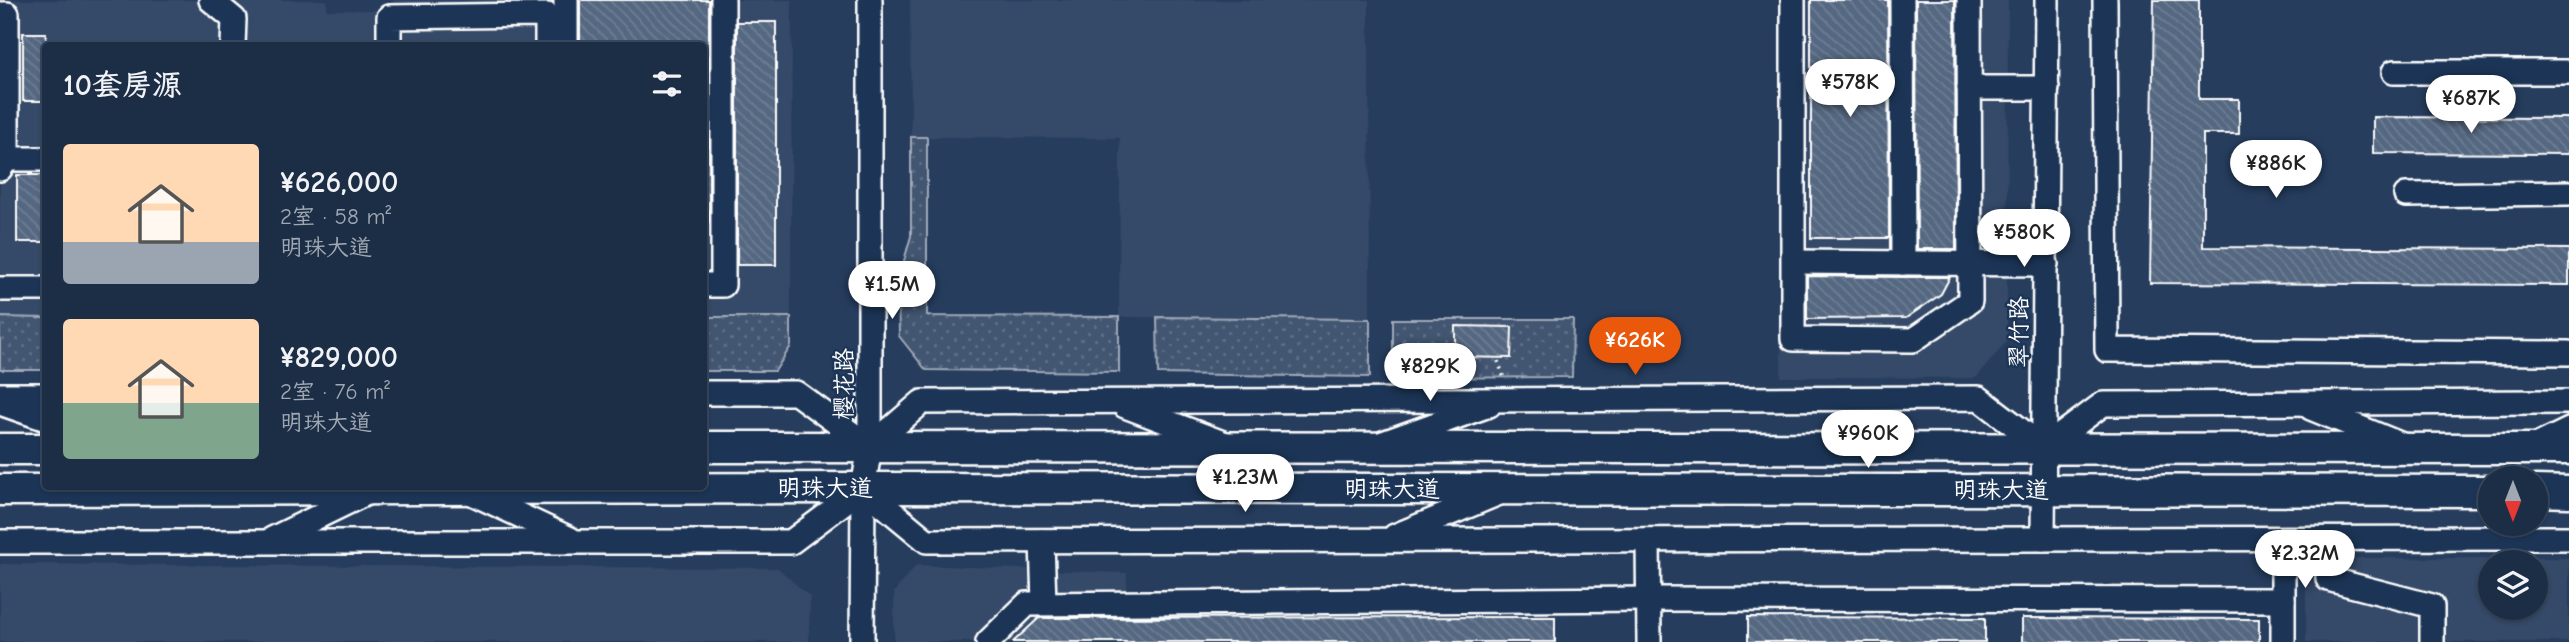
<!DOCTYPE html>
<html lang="zh">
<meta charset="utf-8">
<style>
body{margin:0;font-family:"Comic Neue","LXGW WenKai TC",sans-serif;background:#25364d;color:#f1f3f6;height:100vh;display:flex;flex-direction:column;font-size:26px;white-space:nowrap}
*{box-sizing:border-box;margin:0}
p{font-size:23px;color:#a0a8b3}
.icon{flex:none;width:38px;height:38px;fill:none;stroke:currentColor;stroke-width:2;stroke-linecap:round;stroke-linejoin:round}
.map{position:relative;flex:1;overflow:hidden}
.side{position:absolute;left:42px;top:42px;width:665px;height:448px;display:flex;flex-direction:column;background:#1c2e46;border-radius:7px;box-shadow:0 2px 5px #0004,0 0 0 2px #3a4a5f}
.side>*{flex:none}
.needle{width:46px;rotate:180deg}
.tools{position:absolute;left:2478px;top:466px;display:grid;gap:14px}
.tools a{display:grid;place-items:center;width:70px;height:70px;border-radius:50%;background:#1c2e46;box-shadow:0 2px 5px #0004,0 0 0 2px #3a4a5f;font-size:35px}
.price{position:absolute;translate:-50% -60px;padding:0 16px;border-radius:24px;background:#fff;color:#222;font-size:23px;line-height:46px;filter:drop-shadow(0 2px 4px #0008)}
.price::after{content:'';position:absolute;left:50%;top:42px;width:21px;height:16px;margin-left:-10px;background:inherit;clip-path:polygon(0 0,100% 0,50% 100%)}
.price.selected{background:#ea580c;color:#fff}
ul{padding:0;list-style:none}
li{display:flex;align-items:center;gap:21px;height:175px;padding:0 21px}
li span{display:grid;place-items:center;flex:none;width:196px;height:140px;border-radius:7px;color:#555}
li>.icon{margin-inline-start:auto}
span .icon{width:84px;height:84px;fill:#fffc;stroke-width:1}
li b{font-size:30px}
h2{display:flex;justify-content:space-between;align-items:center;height:84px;padding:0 21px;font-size:30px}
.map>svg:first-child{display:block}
.built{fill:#344a68;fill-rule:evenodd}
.grass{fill:url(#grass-dots);stroke:#a0aab8;stroke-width:2}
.building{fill:url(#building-back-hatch);stroke:#fff;stroke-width:2}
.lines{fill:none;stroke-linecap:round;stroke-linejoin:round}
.minor-casing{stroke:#fff;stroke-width:28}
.major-casing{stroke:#fff;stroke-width:35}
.path{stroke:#fff;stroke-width:3.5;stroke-dasharray:2 5;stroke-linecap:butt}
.minor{stroke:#1d3557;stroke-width:23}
.major{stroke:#1d3557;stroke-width:30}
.labels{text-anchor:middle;stroke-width:5;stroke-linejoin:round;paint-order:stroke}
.street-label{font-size:24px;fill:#fff;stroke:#1d3557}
</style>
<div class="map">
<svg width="2569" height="642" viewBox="0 0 2569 642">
<defs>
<pattern id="grass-dots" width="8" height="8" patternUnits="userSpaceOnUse" patternTransform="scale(1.75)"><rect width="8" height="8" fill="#425672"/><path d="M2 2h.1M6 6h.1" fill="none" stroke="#5e6f87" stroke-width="1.8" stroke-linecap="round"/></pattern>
<pattern id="building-back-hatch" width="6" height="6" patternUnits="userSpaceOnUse" patternTransform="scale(1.75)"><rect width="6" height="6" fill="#556781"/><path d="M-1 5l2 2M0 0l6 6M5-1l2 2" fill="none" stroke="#6e7e94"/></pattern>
</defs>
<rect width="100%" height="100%" fill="#263d5e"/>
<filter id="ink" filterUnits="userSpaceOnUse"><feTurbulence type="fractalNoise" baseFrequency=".0143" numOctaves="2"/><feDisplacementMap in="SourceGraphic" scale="14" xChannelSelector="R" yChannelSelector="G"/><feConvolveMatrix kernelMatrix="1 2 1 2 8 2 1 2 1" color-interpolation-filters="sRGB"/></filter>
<g filter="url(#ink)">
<g class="built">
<path d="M0,0H327V10H382L394,0H792L791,317H704V46H46L45,318L0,317Z"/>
<path d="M910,0H1369L1370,319L1119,317L1120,138L911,137Z"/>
<path d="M1782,0H2008L2007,341L1976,378L1781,377Z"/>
<path d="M2306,558H2569V642H2306ZM2490,562H2536V607H2490Z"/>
<path d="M0,564L778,568L810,597L809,642H0Z"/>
<path d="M916,565L1127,573L1128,642H894V592Z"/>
</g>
<g class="grass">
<path d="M911,137H927V316L1119,317V372L926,370L899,336L898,282L911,236Z"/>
<path d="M0,317L45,318V370H0Z"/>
<path d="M704,317H791V346L775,371H704Z"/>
<path d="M1157,317L1370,319V377L1158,374Z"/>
<path d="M1393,319H1573L1572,377L1393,378Z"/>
</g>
<g class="building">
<path d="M580,0H709V222H704V46H580Z"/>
<path d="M1811,0H1888L1889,238H1811Z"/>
<path d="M1916,0H1955L1956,249H1917Z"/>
<path d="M2154,0H2199V99H2239V134H2203V247L2569,249V285L2150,283Z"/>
<rect x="737" y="22" width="39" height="243"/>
<rect x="23" y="33" width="23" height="68"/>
<path d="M2373,117L2569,118V154L2373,153Z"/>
<rect x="17" y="175" width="29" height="67"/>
<path d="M1807,276L1902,277H1950L1941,294L1906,318L1807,319Z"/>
<path d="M1455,326L1512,327L1511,358L1455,357Z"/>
<path d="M1555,617V642H1013L1039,618Z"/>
<path d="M1748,617L1985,618V642H1748Z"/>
<path d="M2022,618L2259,619V642H2022Z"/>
</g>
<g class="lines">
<defs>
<g id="minor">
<path d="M211,0L234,19L233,46"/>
<path d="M1793,0V339L1913,340L1970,301L1969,0"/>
<path d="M1902,0L1903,263"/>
<path d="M2105,0L2107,350L2569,353"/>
<path d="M0,14H7V159L0,169"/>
<path d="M389,46V17L547,15V46"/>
<path d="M566,46V0"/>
<path d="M2394,72H2569"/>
<path d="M1969,88H2047"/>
<path d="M0,159H46"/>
<path d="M2406,195L2569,193"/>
<path d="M1794,262L2046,264"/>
<path d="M704,285H723V0"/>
<path d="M0,289H46"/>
<path d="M704,393H796L870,447L922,402L1979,398L2044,448L2103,404L2569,402"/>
<path d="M0,395H46"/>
<path d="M0,403L46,419"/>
<path d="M1125,406L1223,443"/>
<path d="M2311,408L2402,445"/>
<path d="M1383,443L1489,405"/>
<path d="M2534,447L2569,430"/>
<path d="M468,491L570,539"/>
<path d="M1395,536L1499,493"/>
<path d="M272,539L373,490"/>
<path d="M2043,539L2047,0"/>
<path d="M2283,539V642"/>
<path d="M2328,539V579L2432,606V642"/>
<path d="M1648,540L1649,642"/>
<path d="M1042,541L1044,603"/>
<path d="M0,542H791L863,488L927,541L2569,538"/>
<path d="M862,642L863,488L870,447V0"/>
<path d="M988,642L1027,604L1648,599L2283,600"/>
</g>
<g id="major">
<path d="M704,447L2569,449"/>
<path d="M0,449H46"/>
<path d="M0,490L863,488L2490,491"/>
<path d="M2536,491L2569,492"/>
</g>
</defs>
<use href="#minor" class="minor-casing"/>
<use href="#major" class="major-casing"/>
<path class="path" d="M1498,361L1504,378"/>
<use href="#minor" class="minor"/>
<use href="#major" class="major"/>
</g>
</g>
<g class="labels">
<g class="street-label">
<text transform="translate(2019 332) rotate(-90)" y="8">翠竹路</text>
<text transform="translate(844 384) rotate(-90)" y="8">樱花路</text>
<text x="825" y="496">明珠大道</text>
<text x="1392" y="497">明珠大道</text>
<text x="2001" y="498">明珠大道</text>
</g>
</g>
</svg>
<div class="tools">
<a><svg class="needle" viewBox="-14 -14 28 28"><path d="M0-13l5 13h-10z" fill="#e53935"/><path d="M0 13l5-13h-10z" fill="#a0a8b3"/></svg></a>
<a><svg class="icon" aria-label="layers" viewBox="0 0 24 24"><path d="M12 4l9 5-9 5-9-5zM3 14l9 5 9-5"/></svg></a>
</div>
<b class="price" style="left:1850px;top:119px">¥578K</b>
<b class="price" style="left:2471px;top:135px">¥687K</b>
<b class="price" style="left:2276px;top:200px">¥886K</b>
<b class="price" style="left:2024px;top:269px">¥580K</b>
<b class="price" style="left:892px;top:321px">¥1.5M</b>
<b class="price selected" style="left:1635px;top:377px">¥626K</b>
<b class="price" style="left:1430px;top:403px">¥829K</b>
<b class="price" style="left:1868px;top:470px">¥960K</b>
<b class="price" style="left:1245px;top:514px">¥1.23M</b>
<b class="price" style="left:2305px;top:590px">¥2.32M</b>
<section class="side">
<h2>10套房源<svg class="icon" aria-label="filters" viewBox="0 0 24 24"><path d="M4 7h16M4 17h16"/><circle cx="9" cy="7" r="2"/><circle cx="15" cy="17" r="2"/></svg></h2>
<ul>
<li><span style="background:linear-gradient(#ffd9b3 70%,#9aa5b1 0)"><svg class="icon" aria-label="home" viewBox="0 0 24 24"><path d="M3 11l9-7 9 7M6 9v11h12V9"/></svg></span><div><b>¥626,000</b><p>2室 · 58 m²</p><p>明珠大道</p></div></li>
<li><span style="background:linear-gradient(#ffd9b3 60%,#7fa58c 0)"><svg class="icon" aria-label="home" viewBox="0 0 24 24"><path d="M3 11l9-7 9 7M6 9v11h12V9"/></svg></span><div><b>¥829,000</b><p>2室 · 76 m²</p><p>明珠大道</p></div></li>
</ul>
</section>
</div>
